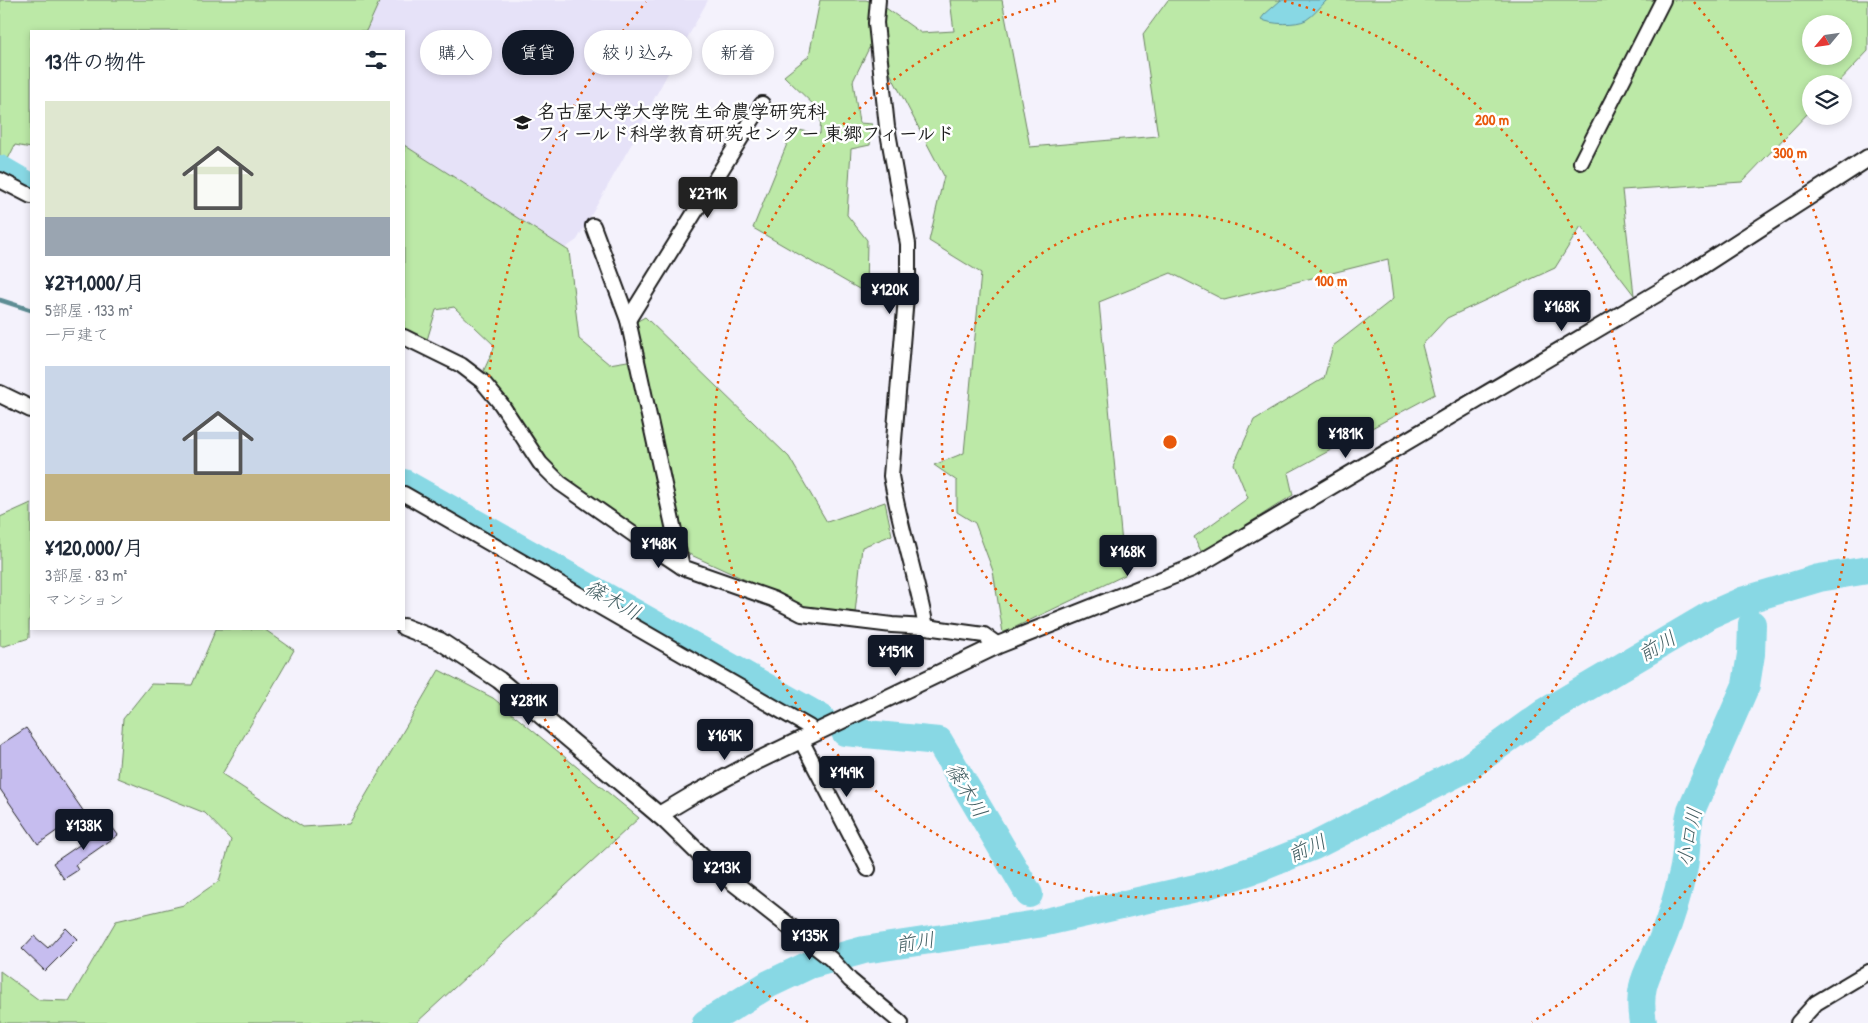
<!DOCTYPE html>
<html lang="ja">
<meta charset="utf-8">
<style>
body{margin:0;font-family:"Patrick Hand","Klee One",sans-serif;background:#f6f6f7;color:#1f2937;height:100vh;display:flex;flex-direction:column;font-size:19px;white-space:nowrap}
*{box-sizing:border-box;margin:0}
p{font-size:16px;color:#747a83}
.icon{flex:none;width:28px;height:28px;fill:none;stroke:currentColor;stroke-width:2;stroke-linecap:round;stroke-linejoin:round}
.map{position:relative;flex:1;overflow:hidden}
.details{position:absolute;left:30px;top:30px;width:375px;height:600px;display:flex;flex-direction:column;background:#fff;border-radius:0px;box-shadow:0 2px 8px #0003}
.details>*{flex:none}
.hud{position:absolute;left:420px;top:30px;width:475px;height:45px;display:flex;gap:10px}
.needle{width:32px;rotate:241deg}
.fabs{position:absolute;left:1802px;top:15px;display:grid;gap:10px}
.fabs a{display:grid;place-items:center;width:50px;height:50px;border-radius:50%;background:#fff;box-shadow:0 2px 8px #0003;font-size:25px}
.price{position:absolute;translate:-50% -42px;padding:0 11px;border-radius:5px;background:#111827;color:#fff;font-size:16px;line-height:32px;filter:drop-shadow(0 1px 2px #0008)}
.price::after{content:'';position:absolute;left:50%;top:30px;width:15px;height:11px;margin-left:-8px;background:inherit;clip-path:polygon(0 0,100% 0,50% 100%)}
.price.selected{background:#222;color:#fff}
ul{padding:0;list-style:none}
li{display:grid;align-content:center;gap:10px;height:265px;padding:0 15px}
li span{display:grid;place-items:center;height:155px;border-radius:0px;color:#555}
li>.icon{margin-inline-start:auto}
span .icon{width:90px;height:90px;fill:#fffc;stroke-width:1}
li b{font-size:21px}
h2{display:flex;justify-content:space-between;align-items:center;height:60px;padding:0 15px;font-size:21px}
.chip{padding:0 18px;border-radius:22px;background:#fff;box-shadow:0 2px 8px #0003;font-size:18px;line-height:45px}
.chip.selected{background:#111827;color:#fff}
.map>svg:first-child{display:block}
.built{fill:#e6e2f8}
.green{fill:#bce9a7;stroke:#6c8262;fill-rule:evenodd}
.water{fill:#88d8e4;stroke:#5d8d94}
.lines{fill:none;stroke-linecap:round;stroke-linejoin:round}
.stream{stroke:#5d8d94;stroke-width:4.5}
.river{stroke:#88d8e4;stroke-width:28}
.building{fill:#c6bdef;stroke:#1c1c1c}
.minor-casing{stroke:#1c1c1c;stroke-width:18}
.tertiary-casing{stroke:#1c1c1c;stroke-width:20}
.minor{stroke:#fff;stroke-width:14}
.tertiary{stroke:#fff;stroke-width:16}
.ring{fill:none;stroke:#e8590c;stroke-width:2.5;stroke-dasharray:2.5 5}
.labels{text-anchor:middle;stroke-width:5;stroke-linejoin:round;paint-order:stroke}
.poi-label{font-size:19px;font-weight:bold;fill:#1c1c1c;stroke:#fff;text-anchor:start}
.water-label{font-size:20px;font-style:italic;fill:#425e62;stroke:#fff}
.centre{fill:#e8590c;stroke:#fff;stroke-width:2.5}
.ring-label{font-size:15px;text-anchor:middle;font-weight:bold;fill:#e8590c;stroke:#fff;stroke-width:5;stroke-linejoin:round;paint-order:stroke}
</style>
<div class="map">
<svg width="1868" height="1023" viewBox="0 0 1868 1023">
<rect width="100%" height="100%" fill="#f4f2fc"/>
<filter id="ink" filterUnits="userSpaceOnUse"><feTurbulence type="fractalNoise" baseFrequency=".02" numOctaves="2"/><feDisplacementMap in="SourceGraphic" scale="10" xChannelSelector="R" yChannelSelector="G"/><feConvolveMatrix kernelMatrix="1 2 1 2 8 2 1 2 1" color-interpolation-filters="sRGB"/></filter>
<g filter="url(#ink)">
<path class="built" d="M297,0H708L649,108L636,136L577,240L543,263L404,215V31H318Z"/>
<g class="green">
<path d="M0,0H380L366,31H31V148L15,145L5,165L0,163Z"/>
<path d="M820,0H866L883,6L921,33L954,31L950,0H1002L1030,147L1158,136L1143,34L1168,0H1868V51L1837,84H1811V110L1742,182L1622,190L1634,295L1581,226L1555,268L1447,318L1422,345L1435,394L1288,473L1293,495L1202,553L1194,537L1248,498L1234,464L1254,420L1324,378L1333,346L1393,299L1388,259L1224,300L1171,273L1099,302L1125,575L1003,633L993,571L975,523L957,512V481L934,465L964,453L981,273L929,241L944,176L890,73L881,46L869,48L853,81L859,123L872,124L870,145L851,149L847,215L867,240L866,293L753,228L793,129L820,134L821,112L784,76L809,56ZM1811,24H1844V56H1811Z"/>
<path d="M404,145L569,251L579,339L609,364L640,359L632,324L645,317L789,457L827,522L885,502L892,535L862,547L855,613L805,607L645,534L555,470L484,370L495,346L454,307L436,310L427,340L404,328Z"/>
<path d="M31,503V617L29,619V638L5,646H0V517Z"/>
<path d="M216,629H264L294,650L222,774L303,827L349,824L439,670L493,698L639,818L416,1023H0V971L39,1000L69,1001L116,921L184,905L219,881L231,840L205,813L118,778L123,719L151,684L192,685Z"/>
</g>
<path class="water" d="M1281,0H1327C1320,7 1314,15 1306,20C1297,25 1270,25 1261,19L1264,15Z"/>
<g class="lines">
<path class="stream" d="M0,300L31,310"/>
<g class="river">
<path d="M0,169L31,187"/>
<path d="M404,483L821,718"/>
<path d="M845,732L939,741L1029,894"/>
<path d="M706,1023L769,984L809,965L864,950L1037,924L1205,886L1262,867L1314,846L1467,768L1545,712L1710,615L1742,601L1819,578L1868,570"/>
<path d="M1643,1023C1636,980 1651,971 1664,935C1672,915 1678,893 1683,872C1688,851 1685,831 1691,811L1746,685L1751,654L1752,624"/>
</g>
</g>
<g class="building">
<path d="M26,728L84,812L38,844L0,789V745Z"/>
<path d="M110,824L118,835L75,865L78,870L64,879L53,863Z"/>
<path d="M66,928L77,939L45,971L22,949L34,936L48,948Z"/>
</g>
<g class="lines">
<defs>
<g id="minor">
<path d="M878,0L876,23L887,127L908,244V273L891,476C900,527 916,576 926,627"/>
<path d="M1581,162L1663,0"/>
<path d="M0,180L31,196"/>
<path d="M593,226L628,320L682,567"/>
<path d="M628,320L762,104"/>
<path d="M404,337L461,365L482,381L501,404L540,463L560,483L640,539L682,567L773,599L802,614L892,625L926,627L984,635L998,645"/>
<path d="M404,494L809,727L816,733"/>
<path d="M801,740L868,869"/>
<path d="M808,941L831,959L850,980L901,1023"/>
<path d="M1798,1023L1816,1003L1868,972"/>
</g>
<g id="tertiary">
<path d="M0,394L31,409"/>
<path d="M404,627L440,641L499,680L666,821L710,864L808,941"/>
<path d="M659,815L691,796L759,760L998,645L1192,568L1678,281L1868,158"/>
</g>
</defs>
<use href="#minor" class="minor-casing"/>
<use href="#tertiary" class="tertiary-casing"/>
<use href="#minor" class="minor"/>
<use href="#tertiary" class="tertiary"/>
</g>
</g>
<g class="ring">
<circle cx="1170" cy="442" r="228"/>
<path d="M1284 1A456 456 0 1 1 1056 1"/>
<path d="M808 1022A684 684 0 0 1 646 2M1694 2A684 684 0 0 1 1532 1022"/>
</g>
<defs>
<symbol id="university-bare" viewBox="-9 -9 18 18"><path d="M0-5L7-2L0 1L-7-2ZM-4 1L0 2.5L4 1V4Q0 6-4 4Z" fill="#1c1c1c" stroke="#fff" stroke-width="2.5" paint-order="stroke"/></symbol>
</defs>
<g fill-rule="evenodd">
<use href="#university-bare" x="510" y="110" width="25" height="25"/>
</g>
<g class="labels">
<g class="poi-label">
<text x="537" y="118">名古屋大学大学院 生命農学研究科<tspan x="537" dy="22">フィールド科学教育研究センター 東郷フィールド</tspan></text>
</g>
<g class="water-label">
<text transform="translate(613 600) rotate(29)" y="7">篠木川</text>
<text transform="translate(1657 646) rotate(-30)" y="7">前川</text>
<text transform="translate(967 790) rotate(59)" y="7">篠木川</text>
<text transform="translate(1689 837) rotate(-79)" y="7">小口川</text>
<text transform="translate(1307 848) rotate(-24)" y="7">前川</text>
<text transform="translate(915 942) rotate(-9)" y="7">前川</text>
</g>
</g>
<circle cx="1170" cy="442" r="8" class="centre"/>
<g class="ring-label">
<text x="1492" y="125">200 m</text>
<text x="1790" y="158">300 m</text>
<text x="1331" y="286">100 m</text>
</g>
</svg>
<div class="fabs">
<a><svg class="needle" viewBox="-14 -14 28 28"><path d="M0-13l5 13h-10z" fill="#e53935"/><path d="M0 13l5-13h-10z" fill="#747a83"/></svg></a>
<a><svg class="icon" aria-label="layers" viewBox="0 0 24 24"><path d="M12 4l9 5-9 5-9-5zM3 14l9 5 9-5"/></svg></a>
</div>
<b class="price selected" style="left:708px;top:219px">¥271K</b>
<b class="price" style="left:890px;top:315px">¥120K</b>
<b class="price" style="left:1562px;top:332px">¥168K</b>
<b class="price" style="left:1346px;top:459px">¥181K</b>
<b class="price" style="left:659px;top:569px">¥148K</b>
<b class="price" style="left:1128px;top:577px">¥168K</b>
<b class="price" style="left:896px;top:677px">¥151K</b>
<b class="price" style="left:529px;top:726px">¥281K</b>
<b class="price" style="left:725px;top:761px">¥169K</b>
<b class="price" style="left:847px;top:798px">¥149K</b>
<b class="price" style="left:84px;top:851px">¥138K</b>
<b class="price" style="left:722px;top:893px">¥213K</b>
<b class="price" style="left:810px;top:961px">¥135K</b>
<div class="hud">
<a class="chip">購入</a>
<a class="chip selected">賃貸</a>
<a class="chip">絞り込み</a>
<a class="chip">新着</a>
</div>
<section class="details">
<h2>13件の物件<svg class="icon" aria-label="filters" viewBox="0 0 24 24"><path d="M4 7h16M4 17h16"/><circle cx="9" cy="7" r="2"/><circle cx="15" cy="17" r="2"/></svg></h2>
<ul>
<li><span style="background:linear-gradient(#dfe7d0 75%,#9aa5b1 0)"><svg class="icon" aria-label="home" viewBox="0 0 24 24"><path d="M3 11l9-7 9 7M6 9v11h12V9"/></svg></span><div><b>¥271,000/月</b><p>5部屋 · 133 m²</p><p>一戸建て</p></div></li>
<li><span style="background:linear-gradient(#c9d6e8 70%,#c2b280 0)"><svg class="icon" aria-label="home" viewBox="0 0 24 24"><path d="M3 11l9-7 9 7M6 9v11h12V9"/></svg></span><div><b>¥120,000/月</b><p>3部屋 · 83 m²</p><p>マンション</p></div></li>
</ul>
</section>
</div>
